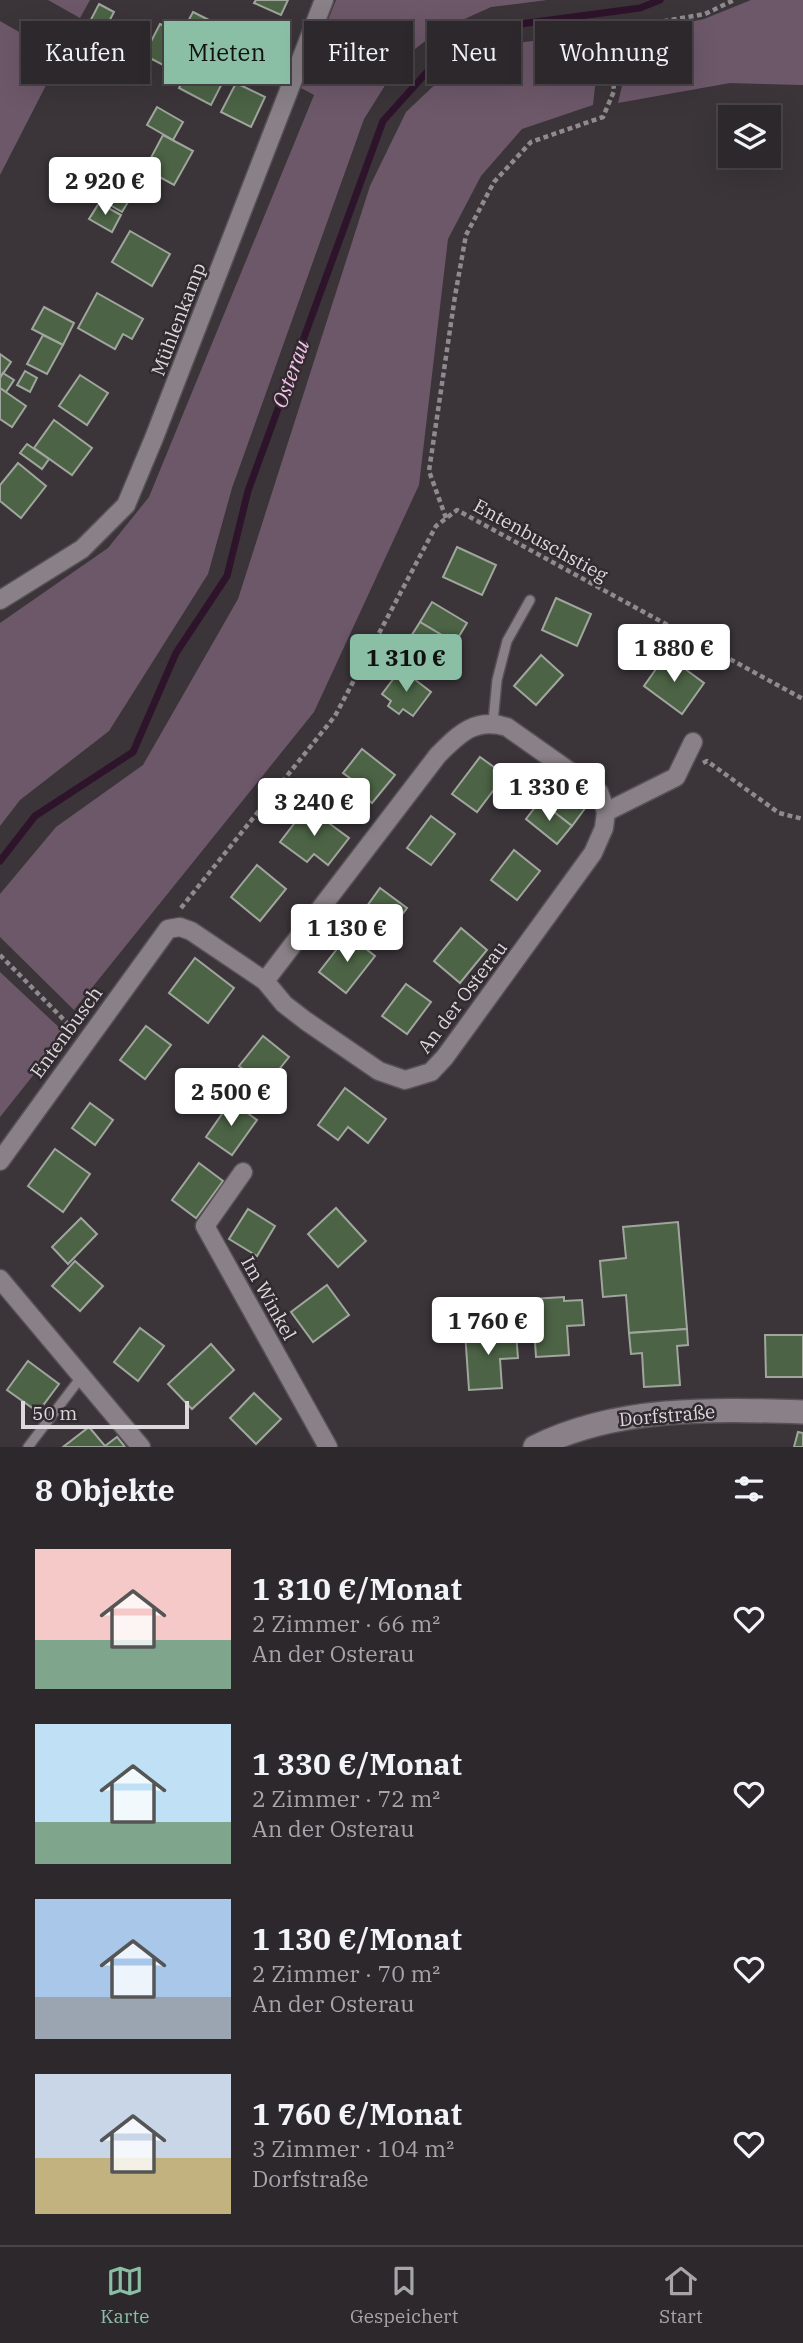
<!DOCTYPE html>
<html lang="de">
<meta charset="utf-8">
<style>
body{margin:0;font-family:"IBM Plex Serif",serif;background:#383438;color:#f1f3f6;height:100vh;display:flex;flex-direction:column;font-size:26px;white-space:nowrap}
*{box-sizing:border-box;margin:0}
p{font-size:23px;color:#a6a6a9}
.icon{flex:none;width:38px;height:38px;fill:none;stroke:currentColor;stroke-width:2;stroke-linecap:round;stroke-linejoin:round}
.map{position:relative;height:1447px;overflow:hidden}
.details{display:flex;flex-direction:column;background:#2c282c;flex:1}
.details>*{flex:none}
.top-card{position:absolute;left:21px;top:21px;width:761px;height:63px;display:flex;gap:14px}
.buttons{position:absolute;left:718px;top:105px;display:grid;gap:14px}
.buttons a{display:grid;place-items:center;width:63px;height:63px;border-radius:0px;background:#2c282c;box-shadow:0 7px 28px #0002,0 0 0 2px #484448;font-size:35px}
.scale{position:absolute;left:21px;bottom:18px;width:168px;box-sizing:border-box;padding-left:7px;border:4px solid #ddd8dc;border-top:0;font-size:19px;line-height:24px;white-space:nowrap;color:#ddd8dc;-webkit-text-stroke:5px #312a2f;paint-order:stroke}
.price{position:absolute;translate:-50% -60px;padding:0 16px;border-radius:7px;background:#fff;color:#222;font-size:23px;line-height:46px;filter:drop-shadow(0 2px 4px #0008)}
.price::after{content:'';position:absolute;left:50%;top:42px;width:21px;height:16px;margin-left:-10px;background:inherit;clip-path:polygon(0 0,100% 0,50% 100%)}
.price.active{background:#8abfa5;color:#111}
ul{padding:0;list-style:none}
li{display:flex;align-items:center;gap:21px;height:175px;padding:0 35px}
li span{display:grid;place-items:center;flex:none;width:196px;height:140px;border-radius:0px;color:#555}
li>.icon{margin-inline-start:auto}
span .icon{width:84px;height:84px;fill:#fffc;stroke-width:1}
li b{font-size:30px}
h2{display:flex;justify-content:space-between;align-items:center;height:84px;padding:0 35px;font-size:30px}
.tag{padding:0 24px;border-radius:0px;background:#2c282c;box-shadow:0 7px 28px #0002,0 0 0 2px #484448;font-size:24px;line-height:63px}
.tag.active{background:#8abfa5;color:#111}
.menu{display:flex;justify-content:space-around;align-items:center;height:98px;border-top:2px solid #484448;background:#2c282c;font-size:19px;color:#a6a6a9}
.menu a{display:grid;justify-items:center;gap:4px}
.menu .active{color:#8abfa5}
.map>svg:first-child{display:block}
.green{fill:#6d5869}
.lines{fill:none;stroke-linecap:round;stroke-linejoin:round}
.stream{stroke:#2e142a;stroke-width:7}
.building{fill:#4c6345;stroke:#a0a69e;stroke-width:2}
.service-casing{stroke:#565155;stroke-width:12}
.minor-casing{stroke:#565155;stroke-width:21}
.tertiary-casing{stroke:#565155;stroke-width:26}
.path{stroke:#8f8a8e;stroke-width:4.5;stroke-dasharray:5 3.5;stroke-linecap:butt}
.service{stroke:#898187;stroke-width:9}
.minor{stroke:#898187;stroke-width:18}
.tertiary{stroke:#898187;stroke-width:23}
.labels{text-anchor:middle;stroke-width:5;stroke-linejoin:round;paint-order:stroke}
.street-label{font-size:19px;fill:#ddd8dc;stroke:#312a2f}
.water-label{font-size:21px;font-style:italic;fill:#f9c2ed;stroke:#312a2f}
</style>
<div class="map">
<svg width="803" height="1447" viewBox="0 0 803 1447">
<rect width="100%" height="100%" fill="#3b353a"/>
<g class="green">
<path d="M48,0H90L80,18Z"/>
<path d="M336,0H547L491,7L438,31L401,60L364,119L232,488L208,574L109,731L20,800L0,826V623L108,548L149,497L314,95L301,88Z"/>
<path d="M751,0H803V85L730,83L618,103L622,86L619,37L704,19Z"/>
<path d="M0,21L61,56L0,175Z"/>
<path d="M601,31L593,105L522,129L481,176L448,239L419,485L314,712L74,1010L0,937V894L56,827L143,765L238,599L370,186L406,112L462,59L511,44Z"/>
<path d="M0,972L66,1034L0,1117Z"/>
</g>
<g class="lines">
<path class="stream" d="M0,861L35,816L133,752L176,653L227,576L248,491L383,121L444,53L490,28L640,8L660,0"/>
</g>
<g class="building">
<path d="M256,0H288L281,15L254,3Z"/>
<path d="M99,4L114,12L100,39L85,31Z"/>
<path d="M193,12L209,20L201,36L185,27Z"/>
<path d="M160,24L182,35L165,66L144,55Z"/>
<path d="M186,37L201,45L188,69L174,61Z"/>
<path d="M200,47L232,64L211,105L179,88Z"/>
<path d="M236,83L265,97L251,127L221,112Z"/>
<path d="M157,107L183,122L173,140L147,125Z"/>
<path d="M163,135L193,151L174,185L145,169Z"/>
<path d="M109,178L134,192L122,212L98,198Z"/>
<path d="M99,203L121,215L112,232L89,219Z"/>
<path d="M130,231L170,254L152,286L112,262Z"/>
<path d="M97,293L143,319L132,339L123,334L115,349L78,328Z"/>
<path d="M44,307L74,323L63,345L32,329Z"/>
<path d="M43,335L63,345L47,374L27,364Z"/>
<path d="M0,354L11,362L0,378Z"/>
<path d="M25,371L37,378L30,392L17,385Z"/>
<path d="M3,373L14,380L6,392L0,388V378Z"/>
<path d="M80,375L108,393L87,425L59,406Z"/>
<path d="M0,388L26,406L12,427L0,419Z"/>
<path d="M54,420L92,448L72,475L34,448Z"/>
<path d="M27,444L49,459L42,469L20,453Z"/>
<path d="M18,463L46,486L21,518L0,501V485Z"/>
<path d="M457,547L496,565L482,595L443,577Z"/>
<path d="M556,598L591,614L577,646L542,630Z"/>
<path d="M432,602L467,623L455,643L420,622Z"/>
<path d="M420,622L455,643L443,663L408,641Z"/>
<path d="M541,655L563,675L536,705L514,686Z"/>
<path d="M666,655L704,683L682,714L644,686Z"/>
<path d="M401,669L431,692L413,716L403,709L399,714L388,706L391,701L382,694Z"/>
<path d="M362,749L395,775L372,803L351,786L354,781L343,773Z"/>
<path d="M480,757L505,775L477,812L452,794Z"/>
<path d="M554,782L586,807L572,826L540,801Z"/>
<path d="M540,801L572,826L557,844L526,819Z"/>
<path d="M307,807L349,838L328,865L314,854L307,862L280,842Z"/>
<path d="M431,816L455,834L431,865L407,848Z"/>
<path d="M514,850L540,871L517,900L491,880Z"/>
<path d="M257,865L286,889L260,921L231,897Z"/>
<path d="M380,888L407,908L383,940L357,920Z"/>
<path d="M461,928L487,950L460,983L434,961Z"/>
<path d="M348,935L375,956L346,993L319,972Z"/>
<path d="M195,958L234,988L208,1023L169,993Z"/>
<path d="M406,984L431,1002L407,1034L382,1016Z"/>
<path d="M146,1026L171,1045L145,1079L120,1060Z"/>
<path d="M263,1036L289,1057L265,1087L239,1066Z"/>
<path d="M345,1088L386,1119L368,1143L348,1127L338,1140L318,1125Z"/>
<path d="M231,1101L257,1120L232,1155L206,1137Z"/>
<path d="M90,1103L113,1120L95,1145L72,1128Z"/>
<path d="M55,1149L90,1174L63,1212L28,1186Z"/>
<path d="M199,1163L223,1181L196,1218L172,1200Z"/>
<path d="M336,1208L366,1241L338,1267L308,1234Z"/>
<path d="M248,1209L275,1226L257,1256L229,1239Z"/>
<path d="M81,1218L97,1234L68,1264L52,1247Z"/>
<path d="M678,1222L687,1329L629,1333L626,1295L603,1297L600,1261L626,1258L623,1227Z"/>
<path d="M75,1261L103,1286L80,1311L52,1286Z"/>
<path d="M327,1285L349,1315L313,1342L291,1312Z"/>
<path d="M564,1297V1301L582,1300L584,1325L567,1326L569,1355L536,1357L532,1299Z"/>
<path d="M140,1328L164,1346L138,1381L114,1362Z"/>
<path d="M687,1329L688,1345L677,1346L680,1385L644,1387L642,1353L631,1354L629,1333Z"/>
<path d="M498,1330V1334L516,1333L518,1358L500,1359L502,1388L469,1390L465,1332Z"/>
<path d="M765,1335H803V1377H766Z"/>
<path d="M211,1344L234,1370L192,1409L168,1384Z"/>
<path d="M28,1361L59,1384L38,1412L7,1390Z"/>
<path d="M254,1393L281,1419L256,1444L230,1418Z"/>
<path d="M89,1427L105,1446L117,1437L125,1447H63Z"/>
<path d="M798,1432L803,1433V1447H794Z"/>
</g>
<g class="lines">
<defs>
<g id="service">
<path d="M493,722L497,680L507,641L530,600"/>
<path d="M28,1447L82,1376"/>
</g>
<g id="minor">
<path d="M0,600L82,549L126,505L154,438L324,0"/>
<path d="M606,812L676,777L693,742"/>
<path d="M0,1161L168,929L180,927L191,931L265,981L284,1004L306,1021L379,1071L405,1080L431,1072L445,1057L593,853L604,828L606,812L599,792L507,727C475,717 459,734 438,755L265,981"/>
<path d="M243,1172L205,1226L328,1447"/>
<path d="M0,1279L141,1447"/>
</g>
<path id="tertiary" d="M535,1447C617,1406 713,1409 803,1412"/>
</defs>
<use href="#service" class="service-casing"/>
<use href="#minor" class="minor-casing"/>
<use href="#tertiary" class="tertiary-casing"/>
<g class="path">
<path d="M446,518L429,471L455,296L466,235L494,182L531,142L603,117L614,91L610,40L613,30L705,14L734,0"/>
<path d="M703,763L707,761L779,813L803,819"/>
<path d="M181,908L335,716L436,526L457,510L803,699"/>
<path d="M0,955L72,1028"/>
</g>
<use href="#service" class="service"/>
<use href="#minor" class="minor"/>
<use href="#tertiary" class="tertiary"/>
</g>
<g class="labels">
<g class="street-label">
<text transform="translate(178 319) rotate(-69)" y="7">Mühlenkamp</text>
<text transform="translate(541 540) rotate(29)" y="7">Entenbuschstieg</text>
<text transform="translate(462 997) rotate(-53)" y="7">An der Osterau</text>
<text transform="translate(66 1032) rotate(-54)" y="7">Entenbusch</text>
<text transform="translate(269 1298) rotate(61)" y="7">Im Winkel</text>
<text transform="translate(667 1415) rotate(-5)" y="7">Dorfstraße</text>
</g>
<g class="water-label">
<text transform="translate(291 374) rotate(-70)" y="7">Osterau</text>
</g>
</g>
</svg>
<div class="buttons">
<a><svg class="icon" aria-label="layers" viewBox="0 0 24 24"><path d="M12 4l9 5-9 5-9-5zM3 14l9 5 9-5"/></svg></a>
</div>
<div class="scale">50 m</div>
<b class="price" style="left:105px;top:217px">2 920 €</b>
<b class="price" style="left:674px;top:684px">1 880 €</b>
<b class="price active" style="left:406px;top:694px">1 310 €</b>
<b class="price" style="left:549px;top:823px">1 330 €</b>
<b class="price" style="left:314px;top:838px">3 240 €</b>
<b class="price" style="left:347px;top:964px">1 130 €</b>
<b class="price" style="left:231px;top:1128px">2 500 €</b>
<b class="price" style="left:488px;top:1357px">1 760 €</b>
<div class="top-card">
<a class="tag">Kaufen</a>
<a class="tag active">Mieten</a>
<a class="tag">Filter</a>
<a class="tag">Neu</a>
<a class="tag">Wohnung</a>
</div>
</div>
<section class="details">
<h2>8 Objekte<svg class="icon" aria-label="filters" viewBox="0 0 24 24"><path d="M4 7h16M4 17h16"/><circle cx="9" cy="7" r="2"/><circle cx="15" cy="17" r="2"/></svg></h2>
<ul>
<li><span style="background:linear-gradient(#f6c9c9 65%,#7fa58c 0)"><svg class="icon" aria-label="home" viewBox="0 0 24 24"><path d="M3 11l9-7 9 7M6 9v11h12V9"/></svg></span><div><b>1 310 €/Monat</b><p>2 Zimmer · 66 m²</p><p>An der Osterau</p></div><svg class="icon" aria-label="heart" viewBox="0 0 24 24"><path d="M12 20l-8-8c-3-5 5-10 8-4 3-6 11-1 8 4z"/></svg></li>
<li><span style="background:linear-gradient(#bfe0f5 70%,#7fa58c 0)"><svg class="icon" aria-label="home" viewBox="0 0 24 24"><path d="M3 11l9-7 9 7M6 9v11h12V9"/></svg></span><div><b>1 330 €/Monat</b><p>2 Zimmer · 72 m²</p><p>An der Osterau</p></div><svg class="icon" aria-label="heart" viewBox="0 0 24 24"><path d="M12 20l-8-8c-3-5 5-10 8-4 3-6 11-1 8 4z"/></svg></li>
<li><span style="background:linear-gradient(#a9c7e8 70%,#9aa5b1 0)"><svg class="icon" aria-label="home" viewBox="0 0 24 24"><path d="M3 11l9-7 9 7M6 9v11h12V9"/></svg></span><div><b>1 130 €/Monat</b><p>2 Zimmer · 70 m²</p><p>An der Osterau</p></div><svg class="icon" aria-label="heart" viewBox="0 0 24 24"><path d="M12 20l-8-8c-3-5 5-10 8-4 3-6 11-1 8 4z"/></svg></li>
<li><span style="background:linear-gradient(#c9d6e8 60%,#c2b280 0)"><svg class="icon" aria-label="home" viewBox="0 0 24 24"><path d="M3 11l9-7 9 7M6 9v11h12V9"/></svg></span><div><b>1 760 €/Monat</b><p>3 Zimmer · 104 m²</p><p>Dorfstraße</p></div><svg class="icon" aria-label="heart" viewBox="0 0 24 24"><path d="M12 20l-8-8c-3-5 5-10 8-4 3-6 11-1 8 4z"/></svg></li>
</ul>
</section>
<nav class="menu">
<a class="active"><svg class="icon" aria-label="map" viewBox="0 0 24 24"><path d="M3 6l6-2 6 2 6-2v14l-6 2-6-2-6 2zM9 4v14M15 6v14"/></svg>Karte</a>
<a><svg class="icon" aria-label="saved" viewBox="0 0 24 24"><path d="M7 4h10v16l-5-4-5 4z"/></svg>Gespeichert</a>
<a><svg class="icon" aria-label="home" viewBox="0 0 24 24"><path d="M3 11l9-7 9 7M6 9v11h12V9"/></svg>Start</a>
</nav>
